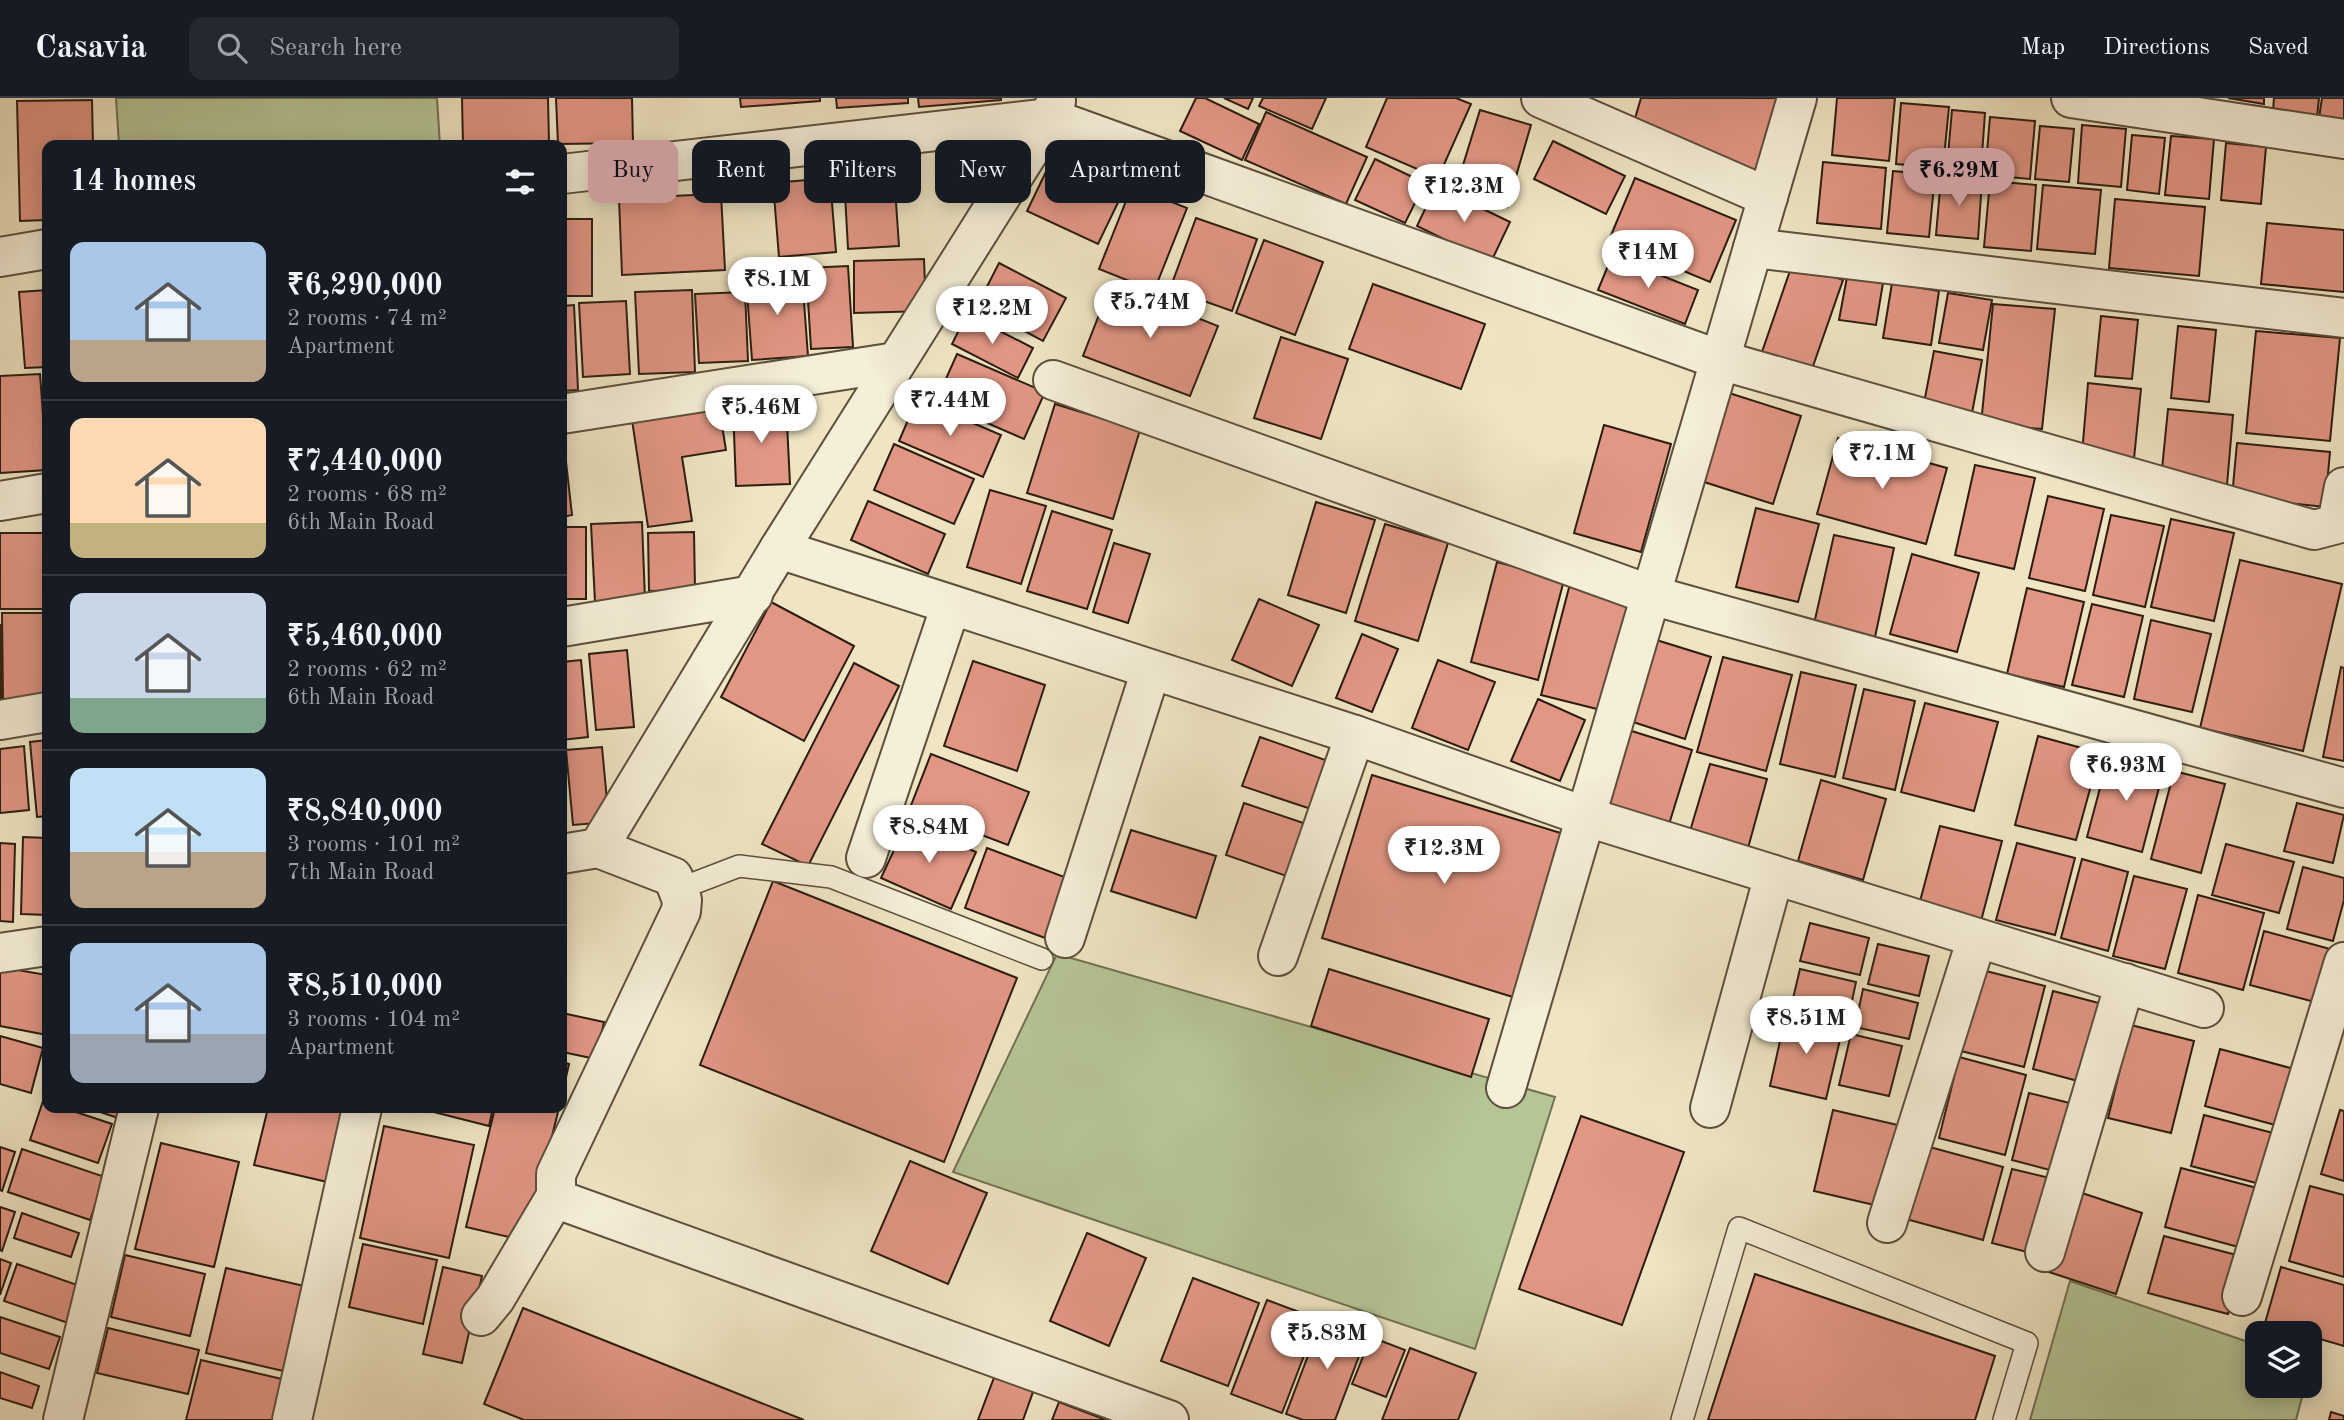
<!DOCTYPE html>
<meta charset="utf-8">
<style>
body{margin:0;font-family:"Old Standard TT",serif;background:#242831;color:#f1f3f6;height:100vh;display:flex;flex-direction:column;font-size:26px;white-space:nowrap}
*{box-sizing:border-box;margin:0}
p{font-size:23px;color:#9ea1a6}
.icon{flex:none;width:38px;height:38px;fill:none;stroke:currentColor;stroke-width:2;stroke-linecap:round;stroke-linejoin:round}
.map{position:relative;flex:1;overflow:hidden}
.panel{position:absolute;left:42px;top:42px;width:525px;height:973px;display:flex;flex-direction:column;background:#171b24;border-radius:14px;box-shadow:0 4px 18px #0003}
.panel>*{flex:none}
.hud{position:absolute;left:588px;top:42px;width:665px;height:63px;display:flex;gap:14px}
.buttons{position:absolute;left:2245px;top:1223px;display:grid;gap:14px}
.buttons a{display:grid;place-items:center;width:77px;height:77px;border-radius:14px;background:#171b24;box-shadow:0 4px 18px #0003;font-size:35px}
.price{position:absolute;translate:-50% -60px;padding:0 16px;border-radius:24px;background:#fff;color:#222;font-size:23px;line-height:46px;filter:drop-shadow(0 2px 4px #0008)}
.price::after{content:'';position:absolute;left:50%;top:42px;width:21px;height:16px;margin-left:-10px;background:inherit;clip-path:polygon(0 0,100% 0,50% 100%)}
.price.current{background:#c59692;color:#111}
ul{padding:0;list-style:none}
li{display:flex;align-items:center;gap:21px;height:175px;padding:0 28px}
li+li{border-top:2px solid #363941}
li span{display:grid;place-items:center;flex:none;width:196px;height:140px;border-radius:14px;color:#555}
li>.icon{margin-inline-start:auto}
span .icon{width:84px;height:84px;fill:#fffc;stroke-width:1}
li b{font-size:30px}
h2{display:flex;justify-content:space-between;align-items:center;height:84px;padding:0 28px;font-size:30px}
.pill{padding:0 24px;border-radius:14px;background:#171b24;box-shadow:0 4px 18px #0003;font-size:24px;line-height:63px}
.pill.current{background:#c59692;color:#111}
header{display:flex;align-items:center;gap:42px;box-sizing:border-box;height:98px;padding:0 35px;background:#171b24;border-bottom:2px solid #363941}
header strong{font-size:33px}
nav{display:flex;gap:38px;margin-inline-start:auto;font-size:24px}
.search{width:490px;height:63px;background:#242831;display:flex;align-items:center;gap:18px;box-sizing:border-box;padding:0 24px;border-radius:14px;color:#9ea1a6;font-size:26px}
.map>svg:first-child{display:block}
.green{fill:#b6c596;stroke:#717153;stroke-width:2}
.building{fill:#e29684;stroke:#2c1d10;stroke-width:2}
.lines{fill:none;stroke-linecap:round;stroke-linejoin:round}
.service-casing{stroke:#5d4f3d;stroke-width:24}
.minor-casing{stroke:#5d4f3d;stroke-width:42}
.service{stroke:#f5eed8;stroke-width:21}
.minor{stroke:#f5eed8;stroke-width:38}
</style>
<header>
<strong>Casavia</strong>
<div class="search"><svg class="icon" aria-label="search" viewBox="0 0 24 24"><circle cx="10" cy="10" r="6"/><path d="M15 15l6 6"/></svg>Search here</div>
<nav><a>Map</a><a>Directions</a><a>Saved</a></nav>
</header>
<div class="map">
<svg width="2344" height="1322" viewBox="0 0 2344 1322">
<rect width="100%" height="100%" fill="#efe5c3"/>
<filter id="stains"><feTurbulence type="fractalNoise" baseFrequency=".00286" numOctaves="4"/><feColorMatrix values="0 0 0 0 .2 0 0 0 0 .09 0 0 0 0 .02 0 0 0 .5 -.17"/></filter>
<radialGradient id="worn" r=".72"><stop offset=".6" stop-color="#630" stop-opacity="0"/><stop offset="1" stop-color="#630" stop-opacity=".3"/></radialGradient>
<g class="green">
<path d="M116,0H437L440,47H119Z"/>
<path d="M1057,856L1555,999L1475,1251L953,1074Z"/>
<path d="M2070,1183L2257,1247L2258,1288H2305L2296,1322H2030Z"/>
</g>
<g class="building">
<path d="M462,0H548L549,47H463Z"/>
<path d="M556,0H632L633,45L558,46Z"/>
<path d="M740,0H820V3L741,9Z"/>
<path d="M836,0H908V5L837,10Z"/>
<path d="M918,0H1001V2L919,9Z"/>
<path d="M1196,0H1205L1259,26L1242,62L1180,33Z"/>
<path d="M1224,0H1253L1248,11Z"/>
<path d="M1263,0H1326L1312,31L1259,8Z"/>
<path d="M1387,0H1456L1471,6L1438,80L1366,49Z"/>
<path d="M1641,0H1788L1761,83L1634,24Z"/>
<path d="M1837,0H1895L1889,63L1832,57Z"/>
<path d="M2228,0H2264V6Z"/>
<path d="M2274,0H2319L2317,19L2273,13Z"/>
<path d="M2322,0H2344V23L2319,20Z"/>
<path d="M92,2L93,47H47V122L20,123L17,3Z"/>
<path d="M1901,5L1949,9L1943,70L1896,66Z"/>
<path d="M1480,12L1531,27L1507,109L1455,93Z"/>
<path d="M1952,12L1985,15L1981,71L1947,68Z"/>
<path d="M1266,14L1367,59L1346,106L1245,62Z"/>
<path d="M1990,19L2035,23L2030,81L1985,77Z"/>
<path d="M2082,27L2126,31L2121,89L2078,85Z"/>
<path d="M2040,28L2074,31L2069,84L2035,81Z"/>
<path d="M2132,37L2165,40L2159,96L2127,92Z"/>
<path d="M2171,38L2214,41L2209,101L2165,97Z"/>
<path d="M1553,43L1625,78L1606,116L1534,81Z"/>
<path d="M2226,45L2266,49L2261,106L2221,102Z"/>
<path d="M1054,57L1125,90L1098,146L1027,113Z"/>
<path d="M1375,61L1425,85L1405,125L1355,102Z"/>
<path d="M1823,64L1886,70L1881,131L1817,125Z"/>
<path d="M1893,73L1935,77L1929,139L1887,135Z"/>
<path d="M894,75L899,148L848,151L844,78Z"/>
<path d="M830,80L836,154L779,159L773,85Z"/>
<path d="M1635,80L1736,122L1710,184L1609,142Z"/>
<path d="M1941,80L1982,83L1978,141L1936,137Z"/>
<path d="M1990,83L2036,87L2031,153L1984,149Z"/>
<path d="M2043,87L2101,92L2095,156L2037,151Z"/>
<path d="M1132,88L1187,110L1154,193L1099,171Z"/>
<path d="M1436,88L1510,124L1491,164L1417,128Z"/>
<path d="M721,96L725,172L622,177L619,100Z"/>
<path d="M2115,101L2205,109L2199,178L2109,170Z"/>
<path d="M1196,120L1257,141L1232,213L1170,191Z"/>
<rect x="562" y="121" width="30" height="77"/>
<path d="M2267,125L2344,132V194L2261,186Z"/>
<path d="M1264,142L1323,164L1295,237L1236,215Z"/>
<path d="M1612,158L1698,192L1685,226L1598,192Z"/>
<path d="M924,161L926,213L854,215V163Z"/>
<path d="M1793,164L1843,182L1812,271L1762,254Z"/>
<path d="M999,165L1066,200L1043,243L977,208Z"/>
<path d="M848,168L853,249L811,251L806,170Z"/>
<path d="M802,177L808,258L752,262L746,181Z"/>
<path d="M1847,179L1883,185L1876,227L1839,222Z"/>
<path d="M1892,185L1939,193L1931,247L1883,240Z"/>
<path d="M1111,186L1218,228L1190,298L1083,258Z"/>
<path d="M1373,186L1485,226L1461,291L1349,251Z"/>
<path d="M47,192V269L25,270L19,194Z"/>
<path d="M692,192L695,274L639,276L635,194Z"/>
<path d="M745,194L748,263L699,265L695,196Z"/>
<path d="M1948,195L1992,202L1983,252L1939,245Z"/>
<path d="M626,203L630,276L583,279L579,205Z"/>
<path d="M1993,206L2055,211L2042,331L1981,326Z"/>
<path d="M574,207L578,292L562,293V208Z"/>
<path d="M967,216L1033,250L1018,280L952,246Z"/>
<path d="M2101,218L2138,222L2132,281L2095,278Z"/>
<path d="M2178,228L2216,232L2209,304L2171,300Z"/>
<path d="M2256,233L2340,240L2330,343L2246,335Z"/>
<path d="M1281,239L1348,261L1321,341L1254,320Z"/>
<path d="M1934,253L1982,262L1972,315L1924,305Z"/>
<path d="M957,256L1045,294L1024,341L936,303Z"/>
<path d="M40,276L47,372L0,375V278Z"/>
<path d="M2088,285L2141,291L2134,361L2082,356Z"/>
<path d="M1729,295L1801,318L1773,406L1701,383Z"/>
<path d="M917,301L1001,337L983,379L899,343Z"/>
<path d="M786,305L790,386L736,388L733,308Z"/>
<path d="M1055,306L1140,332L1113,421L1027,395Z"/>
<path d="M719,309L726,352L682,359L692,423L648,429L632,322Z"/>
<path d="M2168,311L2233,317L2227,387L2161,381Z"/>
<path d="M1604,327L1671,346L1641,454L1574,435Z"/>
<path d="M562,328L572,417L562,419Z"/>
<path d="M1838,340L1947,370L1926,446L1817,416Z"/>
<path d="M2237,345L2330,354L2325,409L2232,399Z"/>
<path d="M894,346L974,381L954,426L874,392Z"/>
<path d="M1975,367L2035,380L2014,471L1955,457Z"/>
<path d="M990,392L1046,408L1021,486L967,469Z"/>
<path d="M2048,398L2104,411L2085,493L2029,480Z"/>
<path d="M868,403L945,436L928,476L851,442Z"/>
<path d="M1316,404L1375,422L1346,515L1288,497Z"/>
<path d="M1756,410L1819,426L1798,504L1736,489Z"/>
<path d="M1052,413L1112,432L1087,511L1027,493Z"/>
<path d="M2111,417L2164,428L2145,509L2093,497Z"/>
<path d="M2171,421L2234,435L2214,523L2151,509Z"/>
<path d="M642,424L645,501L595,504L591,426Z"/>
<path d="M1385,426L1448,445L1418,543L1355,523Z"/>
<rect x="562" y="429" width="24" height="72"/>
<path d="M694,434L695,492L649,493L648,435Z"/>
<rect x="0" y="435" width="47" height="76"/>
<path d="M1834,437L1894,450L1875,539L1814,526Z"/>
<path d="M1114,445L1150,456L1128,525L1093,514Z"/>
<path d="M1912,456L1979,475L1957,554L1890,536Z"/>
<path d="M2240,462L2342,486L2303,653L2200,630Z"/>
<path d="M1497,464L1564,482L1538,582L1471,564Z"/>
<path d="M1571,482L1631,498L1601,612L1541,597Z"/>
<path d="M2027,490L2084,504L2064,589L2007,576Z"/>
<path d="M1259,501L1319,527L1292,588L1232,562Z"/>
<path d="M771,504L854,548L804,643L721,599Z"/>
<path d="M2092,506L2143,518L2124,599L2072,587Z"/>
<path d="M2,515H47V602H3Z"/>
<path d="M2151,522L2211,536L2192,614L2134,601Z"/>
<rect x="0" y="527" width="2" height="82"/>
<path d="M1362,536L1398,551L1372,614L1336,600Z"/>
<path d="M1650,540L1711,559L1685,641L1624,621Z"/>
<path d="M627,552L634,629L596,632L589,556Z"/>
<path d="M1723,559L1792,577L1766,673L1697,654Z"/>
<path d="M581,562L588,639L562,642V564Z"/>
<path d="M1438,562L1495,584L1468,652L1412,630Z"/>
<path d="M973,563L1045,587L1017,673L944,648Z"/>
<path d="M854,565L899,588L808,768L762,746Z"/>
<path d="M2341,569L2344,570V663L2323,659Z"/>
<path d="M1801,574L1856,587L1835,679L1780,666Z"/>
<path d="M1864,591L1915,603L1895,692L1843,680Z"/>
<path d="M1538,601L1585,622L1560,683L1511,663Z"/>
<path d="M1925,605L1998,624L1974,713L1901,694Z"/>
<path d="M1619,629L1692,652L1666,736L1593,713Z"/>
<path d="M2038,638L2100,655L2076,742L2015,727Z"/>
<path d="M1260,639L1331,664L1314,712L1242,688Z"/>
<path d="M47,642V718L37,719L30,644Z"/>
<path d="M24,648L29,712L0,715V651Z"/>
<path d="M602,649L609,724L573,727L566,652Z"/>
<path d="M931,656L1029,694L1008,747L910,710Z"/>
<path d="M2109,656L2164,671L2142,754L2087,739Z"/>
<path d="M1710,666L1767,681L1748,750L1690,733Z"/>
<path d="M2174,673L2225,686L2201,775L2151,761Z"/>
<path d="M1372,677L1567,737L1516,900L1322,840Z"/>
<path d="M1821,682L1886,701L1863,782L1798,763Z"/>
<path d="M1244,705L1315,729L1298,782L1226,757Z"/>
<path d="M2297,705L2344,717L2333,765L2284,753Z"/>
<path d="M907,724L976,754L951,811L881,780Z"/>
<path d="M1940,728L2002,743L1981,823L1919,807Z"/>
<path d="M1131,732L1216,758L1196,820L1111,793Z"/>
<path d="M23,739L47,740V817L21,816Z"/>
<path d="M0,745L15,746L13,824L0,823Z"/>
<path d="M2017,745L2075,760L2055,837L1996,822Z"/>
<path d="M2226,746L2294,764L2279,815L2212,797Z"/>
<path d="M987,750L1067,780L1045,840L965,810Z"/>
<path d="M2082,761L2128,774L2108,853L2061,840Z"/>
<path d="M2303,769L2344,780V802L2333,843L2287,831Z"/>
<path d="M2134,778L2187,791L2165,871L2113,858Z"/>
<path d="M773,783L1017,880L944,1064L700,967Z"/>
<path d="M2198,797L2264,815L2243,892L2178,875Z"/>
<path d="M1810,825L1869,840L1860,877L1800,863Z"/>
<path d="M2264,833L2330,851L2315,904L2250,887Z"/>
<path d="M1878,846L1929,858L1919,898L1868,886Z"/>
<path d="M0,869L47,877V937L0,928Z"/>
<path d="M1329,871L1489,921L1471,979L1311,928Z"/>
<path d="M1800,871L1856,884L1848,922L1791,909Z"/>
<path d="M1978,871L2045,888L2024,969L1957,952Z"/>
<path d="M1863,891L1918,905L1909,941L1855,929Z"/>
<path d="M2053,893L2110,908L2089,986L2033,971Z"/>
<path d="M562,915L604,924L596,961L562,954Z"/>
<path d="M1786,916L1843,929L1826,1001L1770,988Z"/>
<path d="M2131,927L2194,943L2171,1035L2108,1020Z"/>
<path d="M1851,936L1902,948L1889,998L1839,987Z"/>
<path d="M0,938L43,950L31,995L0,986Z"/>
<path d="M2220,951L2294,971L2279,1028L2205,1008Z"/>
<path d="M1959,959L2026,977L2005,1057L1939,1040Z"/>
<path d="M562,964L569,966L562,997Z"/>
<path d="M2029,995L2078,1007L2061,1075L2012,1062Z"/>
<path d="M43,1003L47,1004V1010H64L112,1026L98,1065L30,1042Z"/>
<path d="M88,1010H121L118,1020Z"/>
<path d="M268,1010H355L336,1086L254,1067Z"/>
<path d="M418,1010H493L489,1028Z"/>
<path d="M495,1010H559L526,1143L466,1129Z"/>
<path d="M1833,1012L1902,1028L1883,1109L1814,1093Z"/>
<path d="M2340,1012L2344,1013V1083L2321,1076Z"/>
<path d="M2204,1017L2273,1035L2260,1086L2191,1068Z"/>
<path d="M1581,1018L1684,1054L1622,1227L1519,1191Z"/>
<path d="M384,1028L474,1047L449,1160L360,1140Z"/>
<path d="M161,1045L239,1064L214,1169L135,1151Z"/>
<path d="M1926,1048L2003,1069L1983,1142L1906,1121Z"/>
<path d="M0,1049L15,1054L2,1093L0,1092Z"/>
<path d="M22,1051L105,1079L90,1122L8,1094Z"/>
<path d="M910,1063L987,1095L948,1186L871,1153Z"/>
<path d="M2181,1070L2257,1090L2242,1150L2165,1129Z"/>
<path d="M2012,1071L2058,1082L2039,1157L1992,1145Z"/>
<path d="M2310,1088L2344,1097V1179L2289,1163Z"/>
<path d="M2076,1093L2142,1115L2116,1196L2049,1174Z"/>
<path d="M0,1109L15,1114L2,1153L0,1152Z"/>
<path d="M22,1115L79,1135L71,1159L14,1140Z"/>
<path d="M1087,1135L1146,1160L1109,1248L1050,1223Z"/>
<path d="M2164,1138L2244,1159L2228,1216L2148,1195Z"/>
<path d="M363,1146L437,1162L423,1226L349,1209Z"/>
<path d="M125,1157L205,1176L190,1238L111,1219Z"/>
<path d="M0,1161L11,1165L0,1197Z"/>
<path d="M17,1166L83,1189L71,1226L4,1203Z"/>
<path d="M443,1169L482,1178L462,1265L423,1256Z"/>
<path d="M2281,1169L2344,1187V1248L2265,1225Z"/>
<path d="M226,1170L313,1190L292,1275L206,1255Z"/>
<path d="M1755,1176L1995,1258L1975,1322H1708Z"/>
<path d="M1193,1180L1259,1205L1228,1288L1161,1263Z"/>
<path d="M1267,1202L1318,1221L1282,1315L1231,1296Z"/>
<path d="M523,1210L804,1322H524L484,1306Z"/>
<path d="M1323,1218L1368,1234L1335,1322H1303L1286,1316Z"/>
<path d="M0,1219L60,1239L49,1271L0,1255Z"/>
<path d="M108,1230L199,1252L188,1296L97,1275Z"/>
<path d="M1371,1239L1405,1252L1386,1299L1352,1286Z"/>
<path d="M1410,1250L1476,1275L1458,1322H1382Z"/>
<path d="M201,1262L295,1284L286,1322H186Z"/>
<path d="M0,1274L39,1288L32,1310L0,1300Z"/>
<path d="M995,1277L1034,1291L1023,1322H978Z"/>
<path d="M1059,1304L1106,1322H1052Z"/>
<path d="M2331,1314L2344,1318V1322H2329Z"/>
</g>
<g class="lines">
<defs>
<g id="service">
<path d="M679,791L739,768L831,779L1042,861"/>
<path d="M1682,1322L1739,1130L2027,1245L2004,1322"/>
</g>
<g id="minor">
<path d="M1541,0L1768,99"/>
<path d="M2071,0L2344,41"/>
<path d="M562,76L1050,20L1720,262L2314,432L2337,426L2344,389"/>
<path d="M1753,150L2344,220"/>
<path d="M0,159L47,151"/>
<path d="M1053,282L1651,497L2344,690"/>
<path d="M562,316L896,264"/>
<path d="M0,403L47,395"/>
<path d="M779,451L1355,637L1587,719L2204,910"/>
<path d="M562,529L753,497"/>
<path d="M0,622L47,614"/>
<path d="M598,750L673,779L682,802L681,813L556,1076V1098L565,1104L1169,1322"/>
<path d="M598,750L779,451L1050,20L1056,3"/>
<path d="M562,756L598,750"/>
<path d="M866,760L951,507"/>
<path d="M1065,840L1151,572"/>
<path d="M0,855L47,848"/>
<path d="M1278,858L1355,637"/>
<path d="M1506,990L1797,0"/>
<path d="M1710,1010L1774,777"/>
<path d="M1887,1125L1977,840"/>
<path d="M2045,1154L2125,885"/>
<path d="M2242,1198L2344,864"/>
<path d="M481,1218L495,1201L556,1098"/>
<path d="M63,1322L139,1010"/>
<path d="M292,1322L362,1010"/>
</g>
</defs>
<use href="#service" class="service-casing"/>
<use href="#minor" class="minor-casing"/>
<use href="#service" class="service"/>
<use href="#minor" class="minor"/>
</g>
<rect width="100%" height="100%" filter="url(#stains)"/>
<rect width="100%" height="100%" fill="url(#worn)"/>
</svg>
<div class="buttons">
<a><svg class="icon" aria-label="layers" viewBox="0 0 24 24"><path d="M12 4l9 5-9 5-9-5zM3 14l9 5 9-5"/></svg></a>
</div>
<b class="price current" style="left:1959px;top:110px">₹6.29M</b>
<b class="price" style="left:1464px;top:126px">₹12.3M</b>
<b class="price" style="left:1648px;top:192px">₹14M</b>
<b class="price" style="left:777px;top:219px">₹8.1M</b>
<b class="price" style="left:1150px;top:242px">₹5.74M</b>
<b class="price" style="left:992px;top:248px">₹12.2M</b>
<b class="price" style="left:950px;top:340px">₹7.44M</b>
<b class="price" style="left:761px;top:347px">₹5.46M</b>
<b class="price" style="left:1882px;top:393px">₹7.1M</b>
<b class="price" style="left:2126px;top:705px">₹6.93M</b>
<b class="price" style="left:929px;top:767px">₹8.84M</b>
<b class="price" style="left:1444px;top:788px">₹12.3M</b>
<b class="price" style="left:1806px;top:958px">₹8.51M</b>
<b class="price" style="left:1327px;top:1273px">₹5.83M</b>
<div class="hud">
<a class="pill current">Buy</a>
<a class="pill">Rent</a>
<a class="pill">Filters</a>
<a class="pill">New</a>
<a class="pill">Apartment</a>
</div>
<section class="panel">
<h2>14 homes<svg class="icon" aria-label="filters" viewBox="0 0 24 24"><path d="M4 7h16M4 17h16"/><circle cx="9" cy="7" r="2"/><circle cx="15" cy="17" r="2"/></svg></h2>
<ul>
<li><span style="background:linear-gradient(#a9c7e8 70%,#b9a48a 0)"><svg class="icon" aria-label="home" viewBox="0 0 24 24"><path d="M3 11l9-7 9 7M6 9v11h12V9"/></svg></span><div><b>₹6,290,000</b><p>2 rooms · 74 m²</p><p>Apartment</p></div></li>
<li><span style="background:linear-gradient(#ffd9b3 75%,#c2b280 0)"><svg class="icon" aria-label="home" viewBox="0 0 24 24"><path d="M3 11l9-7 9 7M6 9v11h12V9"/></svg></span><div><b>₹7,440,000</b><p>2 rooms · 68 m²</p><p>6th Main Road</p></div></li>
<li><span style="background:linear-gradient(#c9d6e8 75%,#7fa58c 0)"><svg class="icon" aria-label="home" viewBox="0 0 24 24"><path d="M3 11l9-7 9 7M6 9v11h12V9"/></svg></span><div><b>₹5,460,000</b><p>2 rooms · 62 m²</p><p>6th Main Road</p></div></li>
<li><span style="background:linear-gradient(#bfe0f5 60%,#b9a48a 0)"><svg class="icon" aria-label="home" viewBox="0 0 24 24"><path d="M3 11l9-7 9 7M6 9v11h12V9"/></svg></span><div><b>₹8,840,000</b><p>3 rooms · 101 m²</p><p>7th Main Road</p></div></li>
<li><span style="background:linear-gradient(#a9c7e8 65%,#9aa5b1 0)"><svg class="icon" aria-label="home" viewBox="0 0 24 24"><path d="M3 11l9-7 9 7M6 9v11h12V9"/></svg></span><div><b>₹8,510,000</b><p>3 rooms · 104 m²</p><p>Apartment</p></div></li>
</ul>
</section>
</div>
